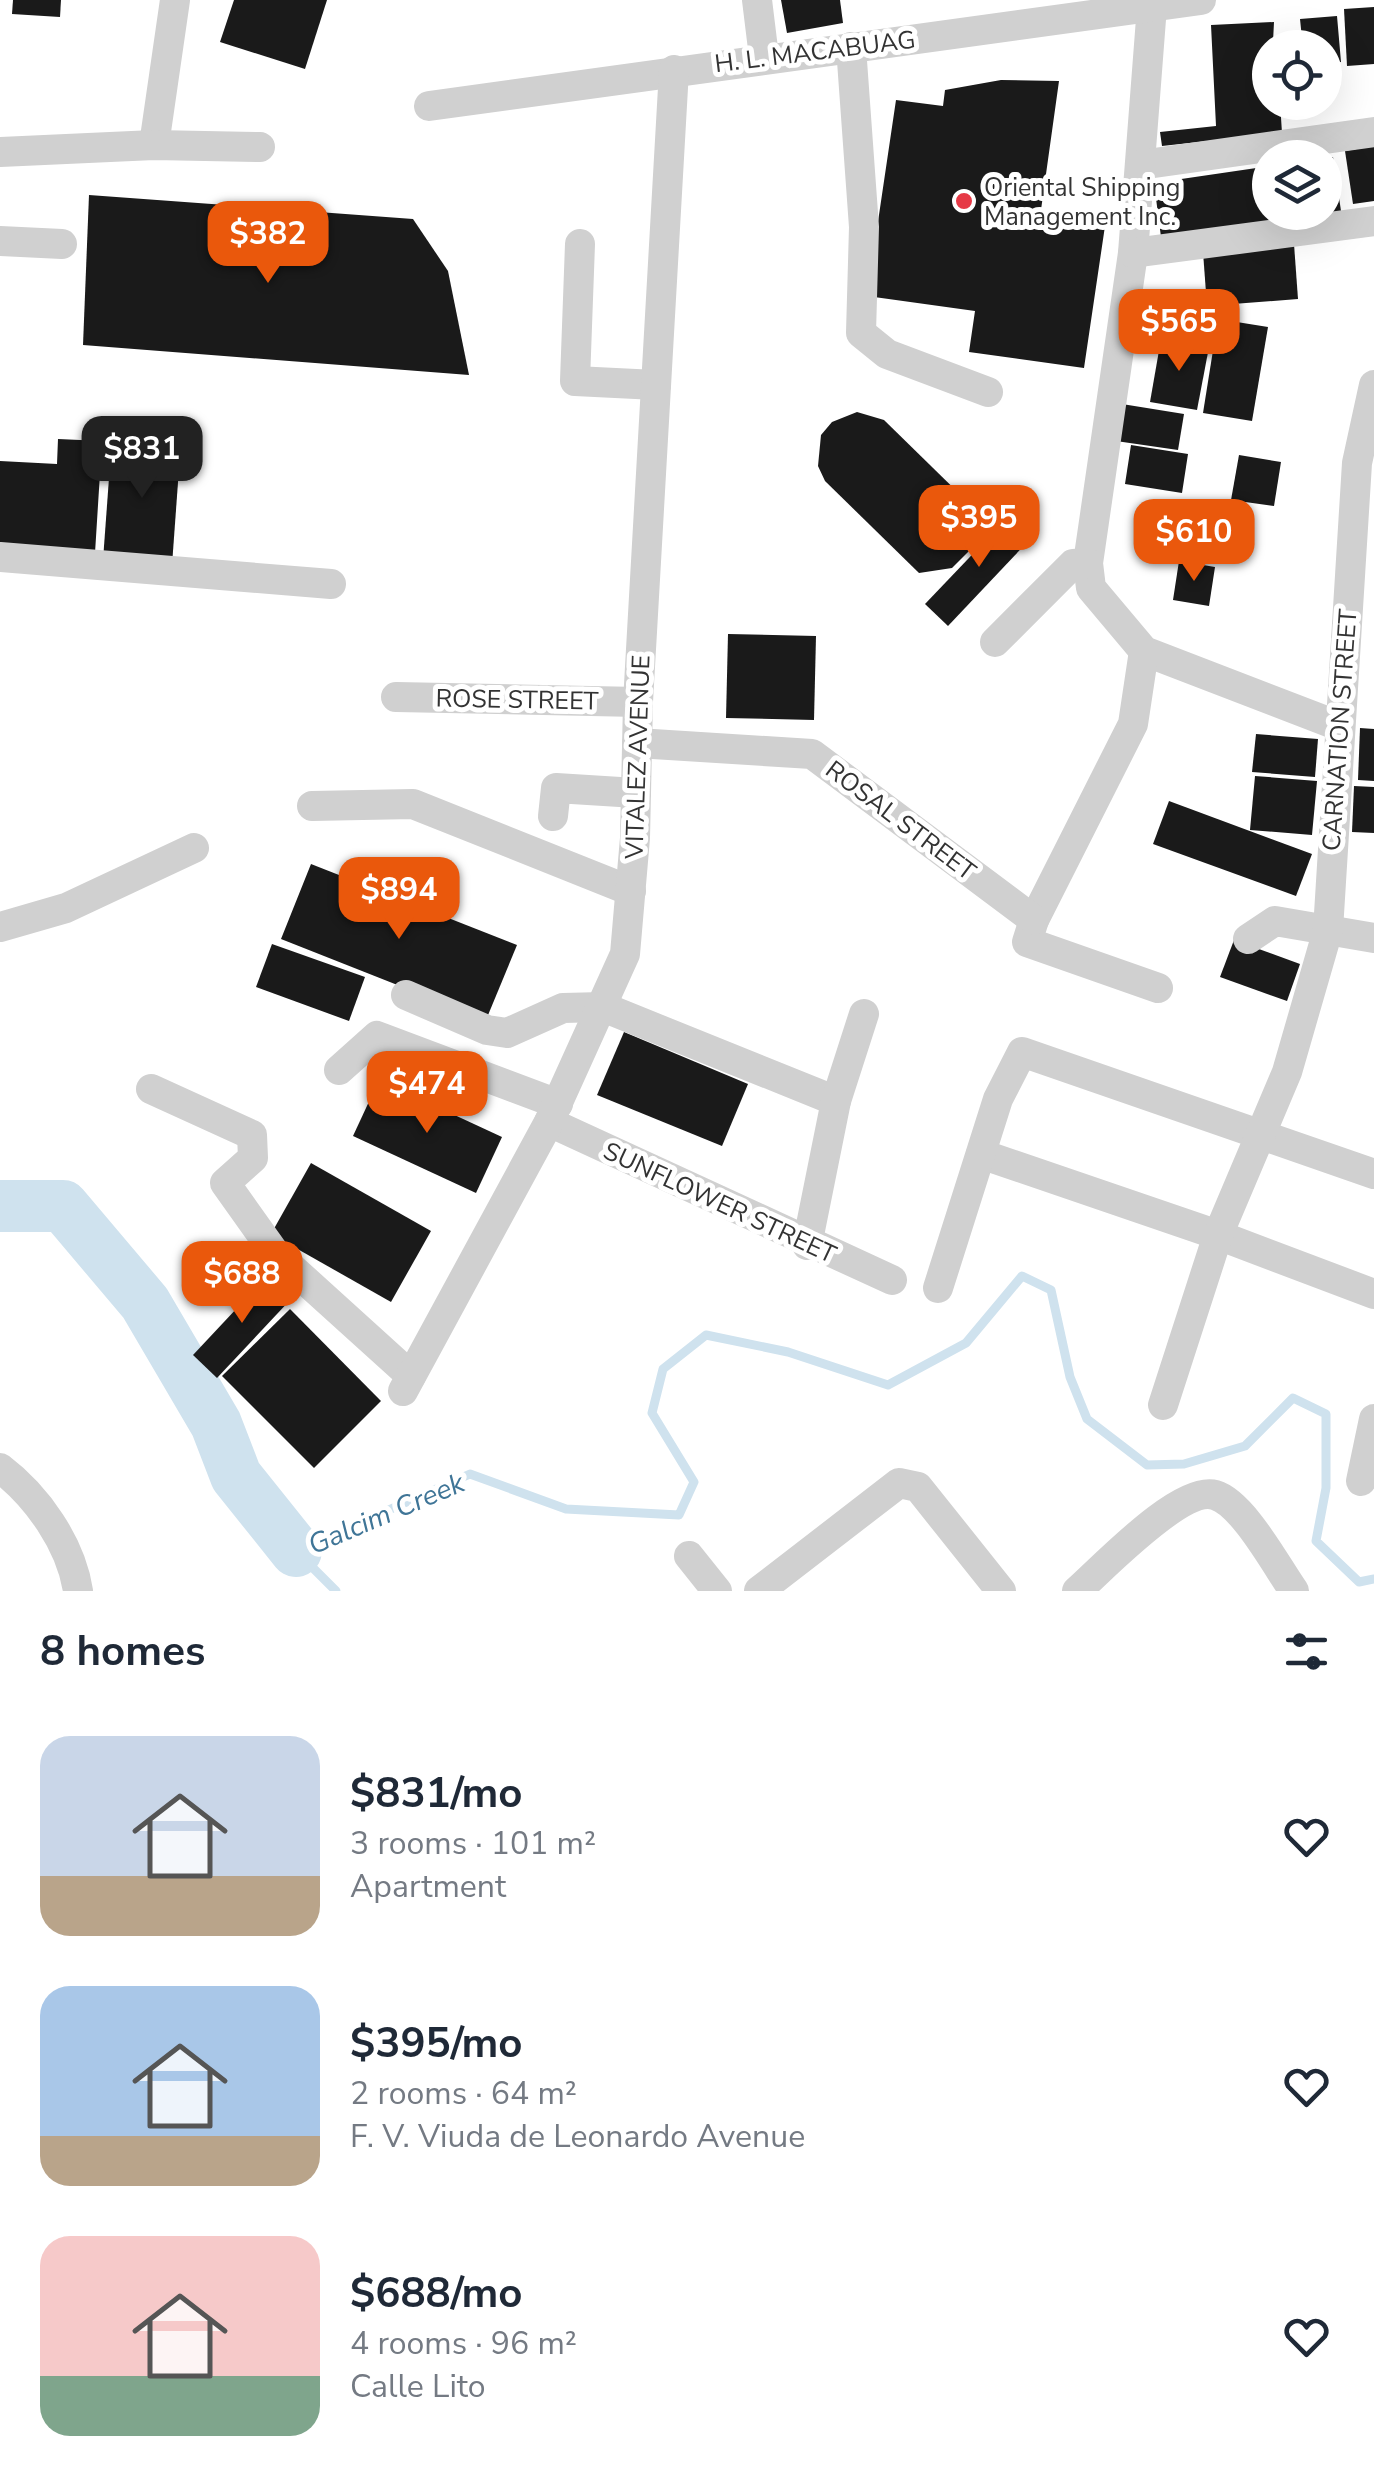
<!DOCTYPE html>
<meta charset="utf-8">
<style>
body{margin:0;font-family:"Nunito Sans",sans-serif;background:#f2f2f3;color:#1f2937;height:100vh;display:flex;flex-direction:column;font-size:38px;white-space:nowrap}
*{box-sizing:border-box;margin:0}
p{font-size:32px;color:#747a83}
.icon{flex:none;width:55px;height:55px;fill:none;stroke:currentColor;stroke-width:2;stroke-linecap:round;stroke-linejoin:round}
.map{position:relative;height:1591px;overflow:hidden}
.drawer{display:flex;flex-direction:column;background:#fff;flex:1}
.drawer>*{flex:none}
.buttons{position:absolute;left:1252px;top:30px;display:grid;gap:20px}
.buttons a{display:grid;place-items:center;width:90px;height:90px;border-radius:50%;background:#fff;box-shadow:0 10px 40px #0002;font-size:50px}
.price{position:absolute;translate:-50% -85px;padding:0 22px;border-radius:20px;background:#ea580c;color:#fff;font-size:32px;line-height:65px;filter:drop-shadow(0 2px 5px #0008)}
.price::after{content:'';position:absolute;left:50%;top:60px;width:30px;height:22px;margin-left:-15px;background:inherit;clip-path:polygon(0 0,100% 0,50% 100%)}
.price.current{background:#222;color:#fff}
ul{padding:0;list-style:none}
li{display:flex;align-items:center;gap:30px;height:250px;padding:0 40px}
li span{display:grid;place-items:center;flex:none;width:280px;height:200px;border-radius:30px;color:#555}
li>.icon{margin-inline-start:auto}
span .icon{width:120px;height:120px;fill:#fffc;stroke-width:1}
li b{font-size:42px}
h2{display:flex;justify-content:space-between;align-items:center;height:120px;padding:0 40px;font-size:42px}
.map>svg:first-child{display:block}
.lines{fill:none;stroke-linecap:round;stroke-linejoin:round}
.stream{stroke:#cfe2ee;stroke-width:9}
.river{stroke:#cfe2ee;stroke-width:52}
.building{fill:#1a1a1a}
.minor{stroke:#d0d0d0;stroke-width:30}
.poi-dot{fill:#e63946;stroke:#fff;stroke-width:4}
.labels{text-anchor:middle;stroke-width:10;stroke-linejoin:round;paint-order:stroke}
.street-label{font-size:25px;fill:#333;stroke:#fff}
.poi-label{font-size:25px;fill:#333;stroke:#fff;text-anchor:start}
.water-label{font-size:28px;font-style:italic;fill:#3f7597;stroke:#fff}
</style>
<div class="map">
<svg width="1374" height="1591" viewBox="0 0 1374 1591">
<rect width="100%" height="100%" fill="#fff"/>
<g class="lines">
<path class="stream" d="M336,1591L296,1551L470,1474L566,1509L679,1515L694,1482L652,1413L663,1369L706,1335L788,1352L888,1385L966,1343L1022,1276L1051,1290L1070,1377L1087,1419L1147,1465L1184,1464L1245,1446L1293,1398L1326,1414V1488L1316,1541L1359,1582L1374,1579"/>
<path class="river" d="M0,1206H63L145,1303L216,1424L236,1476L296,1551"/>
</g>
<g class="building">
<path d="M13,0H61L60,17L12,14Z"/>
<path d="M234,0H327L305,69L220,42Z"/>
<path d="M781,0H840L843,23L787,33Z"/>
<path d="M1374,7V64L1347,66L1344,9Z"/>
<path d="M1337,16L1341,62L1325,64V48H1303L1300,19Z"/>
<path d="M1274,22L1270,102H1280L1282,133L1162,146L1160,132L1216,126L1211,25Z"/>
<path d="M1001,80L1059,81L1040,217L1105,226L1084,368L969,352L975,311L867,296L896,100L943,106L945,90Z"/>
<path d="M1374,146V201L1353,204L1345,151Z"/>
<path d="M1333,157L1341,211L1325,214V158Z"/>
<path d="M1270,166V212L1316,215L1161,237L1154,183Z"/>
<path d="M89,195L413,219L448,271L469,375L83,345Z"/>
<path d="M1294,244L1298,299L1207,306L1203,252Z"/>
<path d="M1218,319L1268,327L1252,421L1203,413Z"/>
<path d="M1161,339L1209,347L1197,410L1150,402Z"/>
<path d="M1122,404L1184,414L1178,450L1116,441Z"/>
<path d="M857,412L884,420L978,512L976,544L952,568L919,573L825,481L818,466L821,435L832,422Z"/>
<path d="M112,437L181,441L172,565L103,560Z"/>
<path d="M58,439L102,441L95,553L0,548V461L57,464Z"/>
<path d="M1131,445L1188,454L1182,493L1125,484Z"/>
<path d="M1239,455L1281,462L1274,506L1231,500Z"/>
<path d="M1010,515L1033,536L948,626L925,604Z"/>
<path d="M1179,561L1215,567L1209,606L1173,600Z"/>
<path d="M728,634L816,636L814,720L726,718Z"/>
<path d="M1360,728L1374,729V781L1358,780Z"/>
<path d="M1256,734L1318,739L1315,777L1252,772Z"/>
<path d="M1255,776L1317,781L1312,835L1250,830Z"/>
<path d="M1354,786L1374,787V833L1352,832Z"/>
<path d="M1169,801L1312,854L1296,896L1153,844Z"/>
<path d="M311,864L517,945L486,1020L281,939Z"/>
<path d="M1234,940L1300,964L1287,1001L1220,977Z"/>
<path d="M272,944L365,977L349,1021L256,987Z"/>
<path d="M624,1032L748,1084L722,1146L597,1095Z"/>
<path d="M379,1080L502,1137L476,1193L353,1136Z"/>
<path d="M311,1163L431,1231L391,1302L271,1234Z"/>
<path d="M268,1275L292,1298L217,1378L193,1355Z"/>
<path d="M290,1309L381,1401L314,1468L222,1376Z"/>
</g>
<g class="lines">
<g class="minor">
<path d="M757,0L764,57"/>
<path d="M1152,6L1133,253L1088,563L1091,588L1144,651L1339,726"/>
<path d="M851,47L864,227L861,333L887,354L988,392"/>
<path d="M429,106L1201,0"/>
<path d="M154,145L175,0"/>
<path d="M0,152L154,145L260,147"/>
<path d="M1140,165L1374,132"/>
<path d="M0,241L62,244"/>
<path d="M580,244L575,381L656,385"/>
<path d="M1133,253L1374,221"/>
<path d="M0,557L331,584"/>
<path d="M995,642L1073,564L1088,563"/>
<path d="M1144,651L1133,724L1034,920L1027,942L1158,988"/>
<path d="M396,697L638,702"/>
<path d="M637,743L812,754L1034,920"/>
<path d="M312,806L413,804L631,891"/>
<path d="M553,816L556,788L636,793"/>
<path d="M0,927L66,908L194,848"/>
<path d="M1248,939L1275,921L1374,938"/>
<path d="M406,995L487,1030L507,1033L563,1008L603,1007L836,1101"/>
<path d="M339,1070L377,1036L558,1104"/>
<path d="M151,1089L252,1135L253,1158L225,1183L274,1252L411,1376"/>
<path d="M549,1122L892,1280"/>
<path d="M981,1154L1218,1235L1374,1294"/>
<path d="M807,1245L836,1101L864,1014"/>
<path d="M938,1288L998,1099L1022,1052L1374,1174"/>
<path d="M403,1391L549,1122L625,954L635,838L638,702L674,70"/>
<path d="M1163,1405L1218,1235L1287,1072L1328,930L1357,463L1374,385"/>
<path d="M0,1468C37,1496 71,1544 78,1591"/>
<path d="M1361,1481L1374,1419"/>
<path d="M689,1556L717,1591"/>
<path d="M759,1591L899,1483L918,1487L1001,1591"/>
<path d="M1077,1591C1103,1568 1181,1485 1215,1495C1243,1503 1277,1567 1294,1591"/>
</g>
</g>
<circle class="poi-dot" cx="964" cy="201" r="10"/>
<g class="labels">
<g class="street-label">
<text transform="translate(815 51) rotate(-7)" y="9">H. L. MACABUAG</text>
<text transform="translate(517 699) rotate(1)" y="9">ROSE STREET</text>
<text transform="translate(1339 730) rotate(-86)" y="9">CARNATION STREET</text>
<text transform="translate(637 757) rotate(-88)" y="9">VITALEZ AVENUE</text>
<text transform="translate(901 820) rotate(37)" y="9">ROSAL STREET</text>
<text transform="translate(720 1202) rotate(25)" y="9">SUNFLOWER STREET</text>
</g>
<g class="poi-label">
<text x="984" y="196">Oriental Shipping<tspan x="984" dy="29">Management Inc.</tspan></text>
</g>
<g class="water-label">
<text transform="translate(386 1513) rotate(-23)" y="10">Galcim Creek</text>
</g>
</g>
</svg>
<div class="buttons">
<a><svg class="icon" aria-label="locate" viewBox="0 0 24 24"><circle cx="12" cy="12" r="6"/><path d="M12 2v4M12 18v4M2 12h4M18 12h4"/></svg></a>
<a><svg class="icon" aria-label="layers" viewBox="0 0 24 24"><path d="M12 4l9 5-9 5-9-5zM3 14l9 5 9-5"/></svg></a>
</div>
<b class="price" style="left:268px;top:286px">$382</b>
<b class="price" style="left:1179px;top:374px">$565</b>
<b class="price current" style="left:142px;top:501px">$831</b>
<b class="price" style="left:979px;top:570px">$395</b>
<b class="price" style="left:1194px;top:584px">$610</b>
<b class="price" style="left:399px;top:942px">$894</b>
<b class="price" style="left:427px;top:1136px">$474</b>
<b class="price" style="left:242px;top:1326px">$688</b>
</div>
<section class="drawer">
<h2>8 homes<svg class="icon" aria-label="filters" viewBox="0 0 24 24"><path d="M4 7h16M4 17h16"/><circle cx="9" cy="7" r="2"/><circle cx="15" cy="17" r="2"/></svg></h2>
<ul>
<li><span style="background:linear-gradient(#c9d6e8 70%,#b9a48a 0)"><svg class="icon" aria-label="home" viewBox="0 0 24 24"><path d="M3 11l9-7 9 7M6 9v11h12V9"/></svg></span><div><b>$831/mo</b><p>3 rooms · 101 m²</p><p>Apartment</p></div><svg class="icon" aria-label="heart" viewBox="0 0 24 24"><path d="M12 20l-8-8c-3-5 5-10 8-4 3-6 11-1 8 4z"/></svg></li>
<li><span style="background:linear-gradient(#a9c7e8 75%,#b9a48a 0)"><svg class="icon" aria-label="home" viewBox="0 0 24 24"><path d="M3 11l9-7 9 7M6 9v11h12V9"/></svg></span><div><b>$395/mo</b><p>2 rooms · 64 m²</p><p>F. V. Viuda de Leonardo Avenue</p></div><svg class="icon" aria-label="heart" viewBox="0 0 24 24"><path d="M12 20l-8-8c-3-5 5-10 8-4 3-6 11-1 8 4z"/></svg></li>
<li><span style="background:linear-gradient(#f6c9c9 70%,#7fa58c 0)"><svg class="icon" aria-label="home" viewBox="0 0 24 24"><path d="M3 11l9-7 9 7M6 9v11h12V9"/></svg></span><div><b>$688/mo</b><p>4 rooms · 96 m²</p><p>Calle Lito</p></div><svg class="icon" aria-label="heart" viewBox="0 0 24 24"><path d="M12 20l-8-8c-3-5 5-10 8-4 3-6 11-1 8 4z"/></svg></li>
</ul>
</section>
